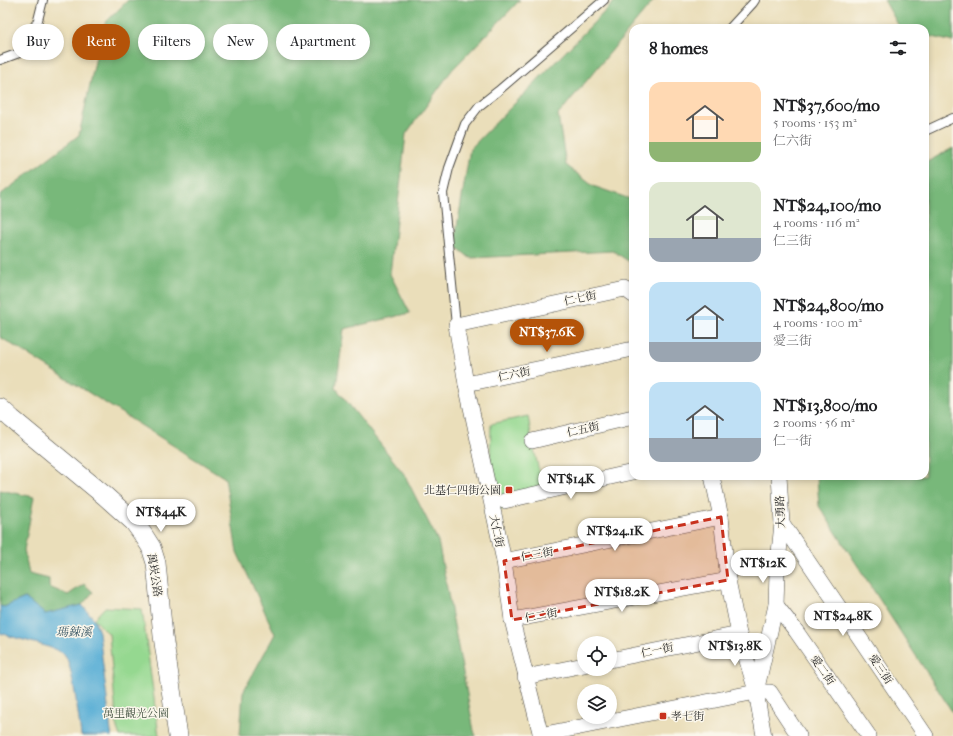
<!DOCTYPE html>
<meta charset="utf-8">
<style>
body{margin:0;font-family:"IM FELL French Canon","Noto Serif TC",serif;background:#f6f6f6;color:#202124;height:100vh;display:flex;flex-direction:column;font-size:15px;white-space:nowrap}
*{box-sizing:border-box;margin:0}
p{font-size:13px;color:#757577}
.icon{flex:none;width:22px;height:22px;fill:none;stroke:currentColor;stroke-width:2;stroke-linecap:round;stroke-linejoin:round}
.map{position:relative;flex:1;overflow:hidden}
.panel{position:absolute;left:629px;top:24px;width:300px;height:456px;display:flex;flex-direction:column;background:#fff;border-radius:12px;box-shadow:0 2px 6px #0003}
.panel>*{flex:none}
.guide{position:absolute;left:12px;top:24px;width:380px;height:36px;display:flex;gap:8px}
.controls{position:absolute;left:577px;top:636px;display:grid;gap:8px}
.controls a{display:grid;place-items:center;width:40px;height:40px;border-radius:50%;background:#fff;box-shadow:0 2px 6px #0003;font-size:20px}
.price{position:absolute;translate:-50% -34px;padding:0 9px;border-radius:14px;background:#fff;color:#222;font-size:13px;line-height:26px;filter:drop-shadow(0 1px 2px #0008)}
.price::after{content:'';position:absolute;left:50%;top:24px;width:12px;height:9px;margin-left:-6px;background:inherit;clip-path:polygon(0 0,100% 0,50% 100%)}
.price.selected{background:#b45309;color:#fff}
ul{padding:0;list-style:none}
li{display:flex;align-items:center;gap:12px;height:100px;padding:0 20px}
li span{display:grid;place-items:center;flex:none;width:112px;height:80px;border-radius:12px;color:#555}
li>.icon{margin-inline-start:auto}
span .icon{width:48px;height:48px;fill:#fffc;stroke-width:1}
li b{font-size:17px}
h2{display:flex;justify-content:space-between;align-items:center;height:48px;padding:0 20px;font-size:17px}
.chip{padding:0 14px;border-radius:18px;background:#fff;box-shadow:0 2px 6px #0003;font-size:14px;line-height:36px}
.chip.selected{background:#b45309;color:#fff}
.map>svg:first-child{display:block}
.green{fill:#95d890;stroke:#60825e}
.forest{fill:#78b87a;stroke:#527252}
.water{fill:#59aed5;stroke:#426c80}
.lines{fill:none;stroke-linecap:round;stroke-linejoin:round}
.service-casing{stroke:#484640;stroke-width:10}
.minor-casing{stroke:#484640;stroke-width:16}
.tertiary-casing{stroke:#484640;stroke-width:20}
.service{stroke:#fff;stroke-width:8}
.minor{stroke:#fff;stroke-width:15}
.tertiary{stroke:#fff;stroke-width:19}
.marked{fill:#c8321e;fill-opacity:0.2;stroke:#c8321e;stroke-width:3;stroke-dasharray:8 5;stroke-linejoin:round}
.poi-dot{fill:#c8321e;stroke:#fbf7ec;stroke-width:1.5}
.labels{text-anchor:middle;stroke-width:3;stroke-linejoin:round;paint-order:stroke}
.street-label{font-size:11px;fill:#2b2b2b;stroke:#fbf7ec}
.poi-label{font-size:11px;fill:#2b2b2b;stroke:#fbf7ec;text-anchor:end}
.park-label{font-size:11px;fill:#465644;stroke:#fbf7ec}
.water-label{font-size:12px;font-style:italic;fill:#3b5966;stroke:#fbf7ec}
</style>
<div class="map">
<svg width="953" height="736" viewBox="0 0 953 736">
<rect width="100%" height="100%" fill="#fbf7ec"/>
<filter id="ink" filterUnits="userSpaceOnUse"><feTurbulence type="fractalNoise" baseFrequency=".025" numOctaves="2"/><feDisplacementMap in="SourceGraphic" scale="8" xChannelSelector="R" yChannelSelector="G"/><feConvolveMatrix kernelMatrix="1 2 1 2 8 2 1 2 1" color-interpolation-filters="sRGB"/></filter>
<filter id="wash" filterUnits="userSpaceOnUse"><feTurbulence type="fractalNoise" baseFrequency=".012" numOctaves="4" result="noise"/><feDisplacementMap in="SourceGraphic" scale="16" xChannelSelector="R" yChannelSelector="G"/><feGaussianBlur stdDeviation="0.9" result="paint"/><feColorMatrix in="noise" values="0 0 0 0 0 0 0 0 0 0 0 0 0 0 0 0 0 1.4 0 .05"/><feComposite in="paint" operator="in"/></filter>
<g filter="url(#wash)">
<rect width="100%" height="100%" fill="#eadeba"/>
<g class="green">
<path d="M528,416L532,441L544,492L489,515L491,424Z"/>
<path d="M105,607L142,609L159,736H120L117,728L109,634L94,619Z"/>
</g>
<g class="forest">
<path d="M128,0H520L452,70L406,134L390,274L410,313L344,329L336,388L404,474L438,541L474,731L476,736H240L243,692L275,634L237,552L225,478L0,337V195L79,135L103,25Z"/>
<path d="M616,0H654L558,115L566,165L593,186L633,200V264L613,251L470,258L454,245L470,149Z"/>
<path d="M884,0H953V42L925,35V28H900Z"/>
<path d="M953,148V713L819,506L817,476H925V163Z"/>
<path d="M0,490L34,497L24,550L29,574L49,579V587L68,595L84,584L93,592L82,605L45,615L25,598L4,607L0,606Z"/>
</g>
<path class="water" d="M25,598L45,614L82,605L94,619L99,632L111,732L112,736H82L81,735C79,720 72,664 65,655C58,647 12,638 0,633V606L4,607Z"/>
</g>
<g filter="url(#ink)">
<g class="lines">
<defs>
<g id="service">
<path d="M730,28L753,3L755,0"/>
<path d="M0,60L19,53L38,20L43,0"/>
<path d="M925,131L953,118"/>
<path d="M456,325L443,193L449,168L465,124L479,106L498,91L604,0"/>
</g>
<g id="minor">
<path d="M466,384L633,349"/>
<path d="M532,441L633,417"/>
<path d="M712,476L721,517L728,580L739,634L756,691"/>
<path d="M504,501L633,472"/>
<path d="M782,523L926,736"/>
<path d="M504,561L721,517"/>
<path d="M776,605L796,631L869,736"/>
<path d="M512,620L728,580"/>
<path d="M610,660L739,634"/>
<path d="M525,677L584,665"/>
<path d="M540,735L756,692H770L799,736"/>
<path d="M541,736L512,620L504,561L466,384L456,325L625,289L633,295"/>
<path d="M764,736L756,692L776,605L777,573L782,523L779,476"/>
</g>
<path id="tertiary" d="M0,408L12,419L105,496L134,522L144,536L151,547L156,563L163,636L178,736"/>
</defs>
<use href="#service" class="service-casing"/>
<use href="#minor" class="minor-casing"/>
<use href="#tertiary" class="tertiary-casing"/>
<use href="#service" class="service"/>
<use href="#minor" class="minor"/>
<use href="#tertiary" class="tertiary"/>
</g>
</g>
<path class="marked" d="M721,517L728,580L512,620L504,561Z"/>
<g class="poi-dot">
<rect x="505" y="486" width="8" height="8" rx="2"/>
<rect x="659" y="712" width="8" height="8" rx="2"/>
</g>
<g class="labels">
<g class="street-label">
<text transform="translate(580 298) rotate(-12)" y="4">仁七街</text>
<text transform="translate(514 374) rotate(-12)" y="4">仁六街</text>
<text transform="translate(583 429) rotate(-13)" y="4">仁五街</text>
<text transform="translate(780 512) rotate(-92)" y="4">大勇路</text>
<text transform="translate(497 531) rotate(78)" y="4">大仁街</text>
<text transform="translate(537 554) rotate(-11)" y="4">仁三街</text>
<text transform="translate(155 575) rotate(81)" y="4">萬崁公路</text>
<text transform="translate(541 615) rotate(-11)" y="4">仁二街</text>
<text transform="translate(657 650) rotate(-12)" y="4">仁一街</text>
<text transform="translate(881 669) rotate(56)" y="4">愛三街</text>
<text transform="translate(823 670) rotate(55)" y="4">愛二街</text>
</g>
<g class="poi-label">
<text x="501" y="494">北基仁四街公園</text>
<text x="671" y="720" text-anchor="start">孝七街</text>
</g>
<g class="park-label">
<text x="136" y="717">萬里觀光公園</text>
</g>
<g class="water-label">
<text x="74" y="636">瑪鋉溪</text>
</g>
</g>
</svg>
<div class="controls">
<a><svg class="icon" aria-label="locate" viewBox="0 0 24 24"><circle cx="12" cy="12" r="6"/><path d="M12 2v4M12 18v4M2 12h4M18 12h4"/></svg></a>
<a><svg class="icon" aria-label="layers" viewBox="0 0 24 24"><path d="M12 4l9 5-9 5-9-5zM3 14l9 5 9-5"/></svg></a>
</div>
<b class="price selected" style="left:547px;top:353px">NT$37.6K</b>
<b class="price" style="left:571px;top:500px">NT$14K</b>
<b class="price" style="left:161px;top:533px">NT$44K</b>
<b class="price" style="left:615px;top:552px">NT$24.1K</b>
<b class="price" style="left:763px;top:584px">NT$12K</b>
<b class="price" style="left:622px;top:613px">NT$18.2K</b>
<b class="price" style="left:843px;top:637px">NT$24.8K</b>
<b class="price" style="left:735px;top:667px">NT$13.8K</b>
<div class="guide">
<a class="chip">Buy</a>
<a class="chip selected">Rent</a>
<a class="chip">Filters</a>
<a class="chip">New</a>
<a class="chip">Apartment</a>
</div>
<section class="panel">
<h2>8 homes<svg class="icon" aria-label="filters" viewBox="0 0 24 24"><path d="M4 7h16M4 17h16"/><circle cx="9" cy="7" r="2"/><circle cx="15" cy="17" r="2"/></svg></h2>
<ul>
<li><span style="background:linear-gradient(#ffd9b3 75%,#8fb573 0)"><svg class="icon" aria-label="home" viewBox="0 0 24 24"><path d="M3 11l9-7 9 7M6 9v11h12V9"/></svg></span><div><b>NT$37,600/mo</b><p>5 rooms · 153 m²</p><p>仁六街</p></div></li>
<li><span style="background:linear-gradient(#dfe7d0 70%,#9aa5b1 0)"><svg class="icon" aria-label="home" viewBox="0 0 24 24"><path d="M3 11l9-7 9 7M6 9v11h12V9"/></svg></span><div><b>NT$24,100/mo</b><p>4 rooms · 116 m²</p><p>仁三街</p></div></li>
<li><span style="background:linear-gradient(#bfe0f5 75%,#9aa5b1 0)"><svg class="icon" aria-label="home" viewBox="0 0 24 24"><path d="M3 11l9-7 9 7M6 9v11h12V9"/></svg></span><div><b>NT$24,800/mo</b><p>4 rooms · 100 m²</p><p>愛三街</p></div></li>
<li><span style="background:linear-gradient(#bfe0f5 70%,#9aa5b1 0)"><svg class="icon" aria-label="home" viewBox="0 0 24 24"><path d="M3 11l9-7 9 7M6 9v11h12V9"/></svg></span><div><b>NT$13,800/mo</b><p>2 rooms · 56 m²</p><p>仁一街</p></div></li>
</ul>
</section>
</div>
